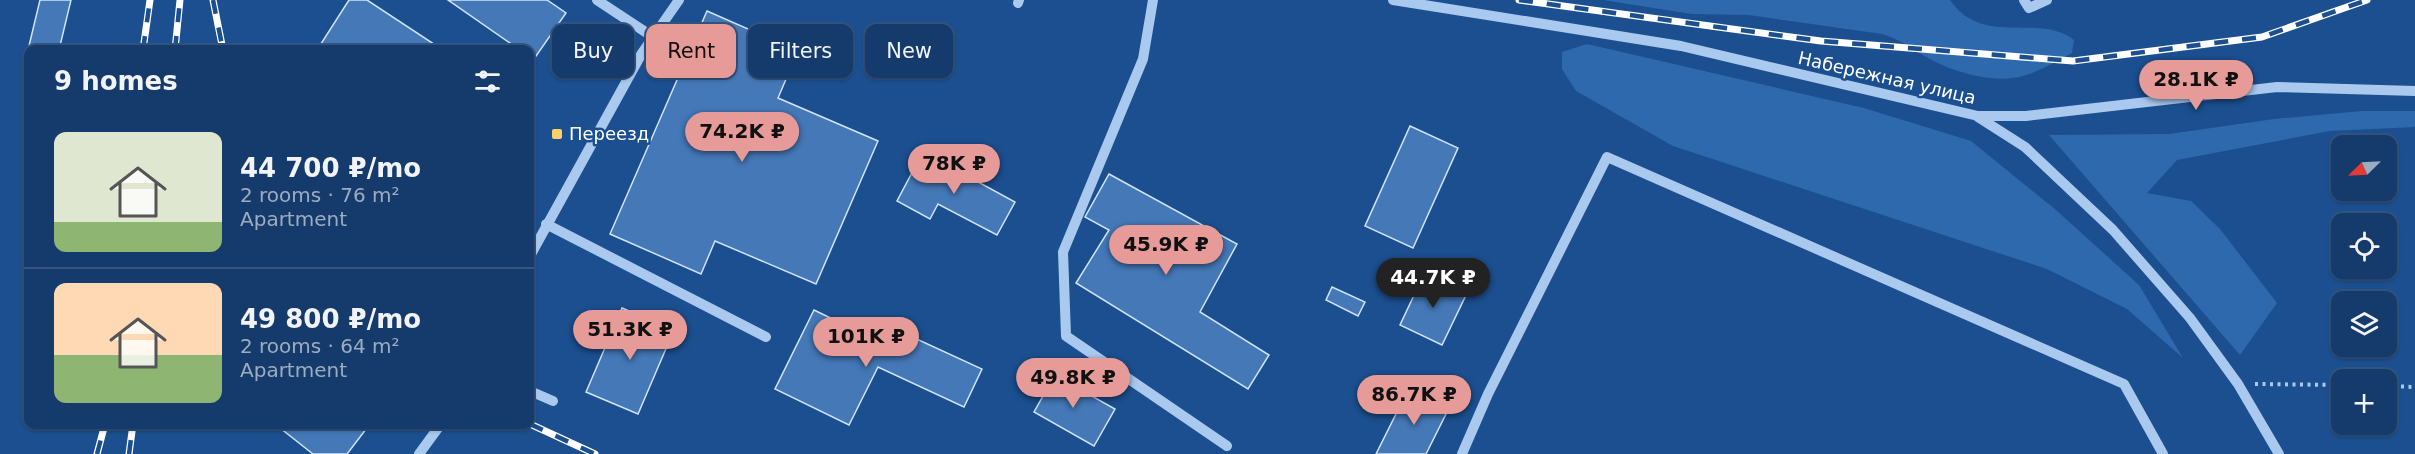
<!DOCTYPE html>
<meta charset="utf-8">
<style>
body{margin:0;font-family:"DejaVu Sans",sans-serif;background:#214673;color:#f1f3f6;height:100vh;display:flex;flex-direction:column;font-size:22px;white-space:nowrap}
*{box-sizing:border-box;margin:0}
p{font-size:20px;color:#9dadc1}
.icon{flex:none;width:33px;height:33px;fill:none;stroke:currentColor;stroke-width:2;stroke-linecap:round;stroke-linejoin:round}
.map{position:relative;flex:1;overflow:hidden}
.drawer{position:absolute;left:24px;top:45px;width:510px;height:384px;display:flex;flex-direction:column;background:#143b6b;border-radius:12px;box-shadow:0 2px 4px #0004,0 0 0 2px #33557e}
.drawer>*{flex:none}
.hud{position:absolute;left:552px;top:24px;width:570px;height:54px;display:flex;gap:12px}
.needle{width:39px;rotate:246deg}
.tools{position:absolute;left:2331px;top:135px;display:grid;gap:12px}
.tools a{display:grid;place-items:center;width:66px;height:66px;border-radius:12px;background:#143b6b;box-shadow:0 2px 4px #0004,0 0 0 2px #33557e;font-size:30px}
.price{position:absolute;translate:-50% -51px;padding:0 14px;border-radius:21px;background:#e69b98;color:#111;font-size:20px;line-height:39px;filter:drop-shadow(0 2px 3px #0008)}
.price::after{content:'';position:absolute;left:50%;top:36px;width:18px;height:14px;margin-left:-9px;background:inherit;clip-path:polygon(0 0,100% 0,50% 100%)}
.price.current{background:#222;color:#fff}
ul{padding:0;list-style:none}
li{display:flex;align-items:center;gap:18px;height:150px;padding:0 30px}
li+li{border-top:2px solid #33557e}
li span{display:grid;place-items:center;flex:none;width:168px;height:120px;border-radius:12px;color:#555}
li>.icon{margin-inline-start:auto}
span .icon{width:72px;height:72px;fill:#fffc;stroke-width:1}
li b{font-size:26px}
h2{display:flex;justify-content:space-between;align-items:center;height:72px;padding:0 30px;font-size:26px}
.pill{padding:0 21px;border-radius:12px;background:#143b6b;box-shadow:0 2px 4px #0004,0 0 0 2px #33557e;font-size:21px;line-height:54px}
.pill.current{background:#e69b98;color:#111}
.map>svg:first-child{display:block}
.green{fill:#2e69ad}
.building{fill:#4478b7;stroke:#cfe3fa;stroke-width:1.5}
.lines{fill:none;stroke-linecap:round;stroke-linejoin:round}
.path{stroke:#a9c9ee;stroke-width:4;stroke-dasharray:3 4.5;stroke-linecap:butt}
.minor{stroke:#a9c9ee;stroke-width:10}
.rail-casing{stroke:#fff;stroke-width:7}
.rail{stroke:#1b4f8f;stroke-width:4.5;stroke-dasharray:14;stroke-linecap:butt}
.poi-dot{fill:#ffd166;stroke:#1b4f8f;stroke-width:2}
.labels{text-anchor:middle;stroke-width:5;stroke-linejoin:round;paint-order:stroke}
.street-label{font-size:18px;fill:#fff;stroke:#1b4f8f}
.poi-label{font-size:18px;fill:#fff;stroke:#1b4f8f;text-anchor:start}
</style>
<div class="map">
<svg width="2415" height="454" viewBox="0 0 2415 454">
<rect width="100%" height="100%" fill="#1b4f8f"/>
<g class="green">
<path d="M1603,0H1950C1983,48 2038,12 2074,40L2072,53C2057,61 2042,70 2026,75C1999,84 1964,75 1940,64C1919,55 1904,40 1882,34L1749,15L1692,14Z"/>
<path d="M1587,44L1864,108L1971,141L2056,210L2139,285L2183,358L2127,309L2047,269L1673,146L1576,91L1562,69V52Z"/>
<path d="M2362,111H2415V127L2330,131L2177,160L2147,193L2191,201L2220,229L2277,303L2240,355L2049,135L2169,134L2274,119Z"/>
</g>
<g class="building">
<path d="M40,0H71L59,50H28Z"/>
<path d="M349,0H367L443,50H317Z"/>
<path d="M448,0H547L566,13L534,59L530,56V50H520Z"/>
<path d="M707,11L798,51L778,98L878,141L816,284L715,241L701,274L610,234Z"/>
<path d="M1410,126L1458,148L1413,248L1365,226Z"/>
<path d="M923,152L1015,202L997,235L938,204L930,219L897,201Z"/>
<path d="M1109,174L1237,244L1200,312L1269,355L1248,389L1076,283L1109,230L1085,217Z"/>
<path d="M1425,272L1467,293L1442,345L1400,325Z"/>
<path d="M1332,287L1365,302L1358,316L1326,300Z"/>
<path d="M622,308L674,330L638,414L586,392Z"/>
<path d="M814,310L900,352L908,335L982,369L964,407L878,367L849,425L775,389Z"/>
<path d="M1049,372L1115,409L1094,446L1034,412L1043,396L1037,393Z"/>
<path d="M1409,388L1449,408L1426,454H1376Z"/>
<path d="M275,424H370L347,454H313Z"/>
</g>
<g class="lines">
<g class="path">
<path d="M2255,384L2342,385"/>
<path d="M2386,386L2415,387"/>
</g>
<g class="minor">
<path d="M597,0L653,37"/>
<path d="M1153,0L1143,59L1063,252L1066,336L1227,446"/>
<path d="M1393,0L1681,46L1978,116H2026L2277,87L2415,91"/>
<path d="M2024,0L2029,8L2047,0"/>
<path d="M1018,3L1019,0"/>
<path d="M1978,117L2025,147L2113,230L2190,318L2238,384L2279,454"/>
<path d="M546,224L766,337"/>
<path d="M530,256L642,53L679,0"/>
<path d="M530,391L553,401"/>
<path d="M419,454L441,424"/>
<path d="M1462,454L1488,394L1607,157L2124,384L2163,454"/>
</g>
<defs>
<g id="rail">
<path d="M213,0L223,50"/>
<path d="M1519,0L1821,41L2073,61L2262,37L2367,0"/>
<path d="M143,50L150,0"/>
<path d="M175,50L180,0"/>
<path d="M530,424L595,454"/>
<path d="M97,454L105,424"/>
<path d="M129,454L133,424"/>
</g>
</defs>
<use href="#rail" class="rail-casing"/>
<use href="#rail" class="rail"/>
</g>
<rect class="poi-dot" x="551" y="128" width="12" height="12" rx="3"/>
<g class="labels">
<g class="street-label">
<text transform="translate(1887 78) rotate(13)" y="6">Набережная улица</text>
</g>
<g class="poi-label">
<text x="569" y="140">Переезд</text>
</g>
</g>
</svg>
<div class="tools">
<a><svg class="needle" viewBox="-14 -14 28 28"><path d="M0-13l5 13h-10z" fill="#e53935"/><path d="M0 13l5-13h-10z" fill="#9dadc1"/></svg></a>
<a><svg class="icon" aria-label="locate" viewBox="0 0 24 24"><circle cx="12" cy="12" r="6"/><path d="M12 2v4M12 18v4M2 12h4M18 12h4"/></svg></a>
<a><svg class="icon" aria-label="layers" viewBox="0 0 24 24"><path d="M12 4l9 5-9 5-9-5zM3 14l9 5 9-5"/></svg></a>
<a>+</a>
</div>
<b class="price" style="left:2196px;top:111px">28.1K ₽</b>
<b class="price" style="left:742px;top:163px">74.2K ₽</b>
<b class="price" style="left:954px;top:195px">78K ₽</b>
<b class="price" style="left:1166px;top:276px">45.9K ₽</b>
<b class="price current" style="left:1433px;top:309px">44.7K ₽</b>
<b class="price" style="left:630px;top:361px">51.3K ₽</b>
<b class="price" style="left:866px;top:368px">101K ₽</b>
<b class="price" style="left:1073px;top:409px">49.8K ₽</b>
<b class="price" style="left:1414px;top:426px">86.7K ₽</b>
<div class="hud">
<a class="pill">Buy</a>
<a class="pill current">Rent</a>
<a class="pill">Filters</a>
<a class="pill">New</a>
</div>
<section class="drawer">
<h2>9 homes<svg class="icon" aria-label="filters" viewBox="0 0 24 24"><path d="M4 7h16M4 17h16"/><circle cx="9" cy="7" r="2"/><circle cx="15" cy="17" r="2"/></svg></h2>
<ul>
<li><span style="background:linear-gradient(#dfe7d0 75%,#8fb573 0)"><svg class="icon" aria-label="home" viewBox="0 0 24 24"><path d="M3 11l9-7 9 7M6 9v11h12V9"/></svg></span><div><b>44 700 ₽/mo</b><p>2 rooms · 76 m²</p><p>Apartment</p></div></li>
<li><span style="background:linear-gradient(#ffd9b3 60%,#8fb573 0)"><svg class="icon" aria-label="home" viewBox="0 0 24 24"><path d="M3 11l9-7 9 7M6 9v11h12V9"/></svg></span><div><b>49 800 ₽/mo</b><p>2 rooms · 64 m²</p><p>Apartment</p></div></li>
</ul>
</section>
</div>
